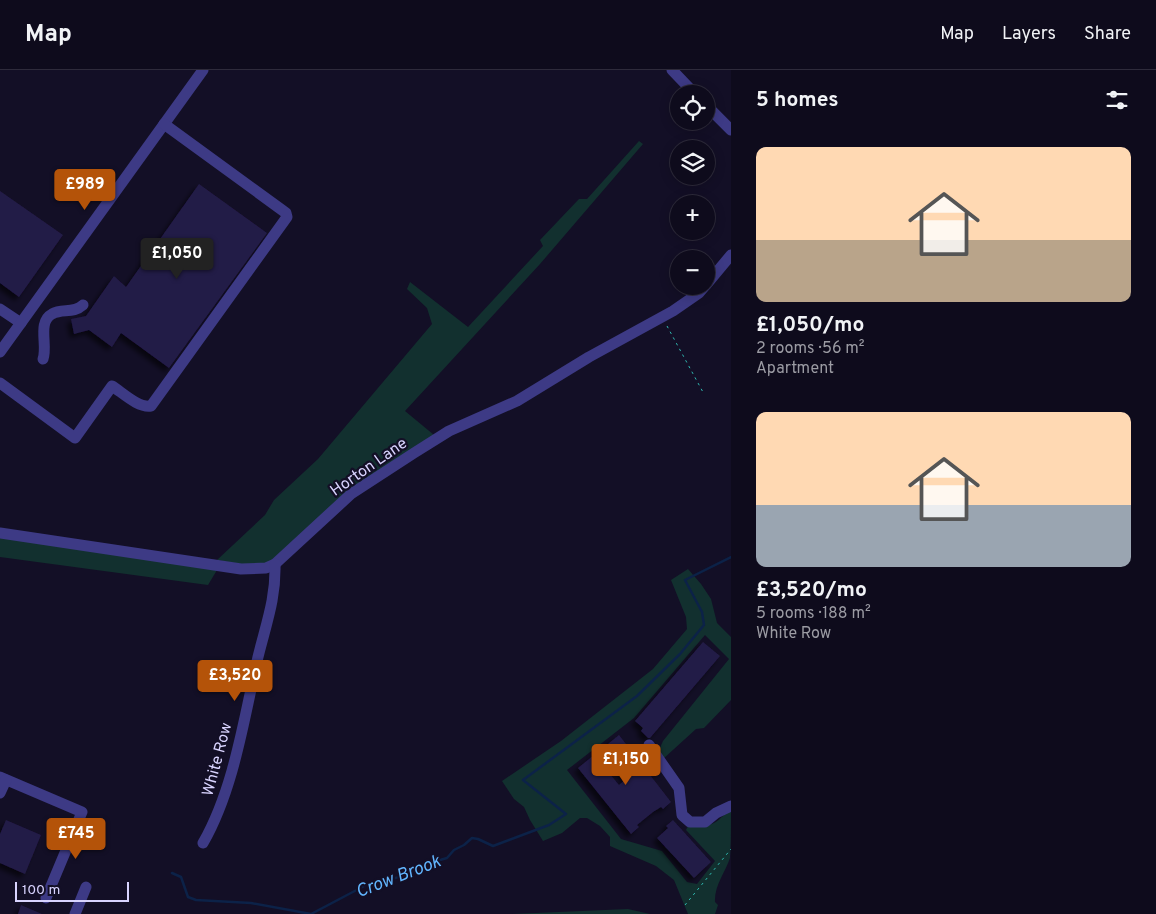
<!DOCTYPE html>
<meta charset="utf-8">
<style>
body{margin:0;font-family:Overpass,sans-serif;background:#171425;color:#f1f3f6;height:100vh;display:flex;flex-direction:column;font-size:19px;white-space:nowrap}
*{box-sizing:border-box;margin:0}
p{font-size:16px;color:#9b9ba3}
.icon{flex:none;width:28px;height:28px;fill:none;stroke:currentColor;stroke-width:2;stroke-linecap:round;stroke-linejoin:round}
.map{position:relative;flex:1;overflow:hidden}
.sheet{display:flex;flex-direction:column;background:#0e0b1c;width:425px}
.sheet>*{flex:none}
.fabs{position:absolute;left:670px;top:15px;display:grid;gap:10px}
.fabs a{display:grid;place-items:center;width:45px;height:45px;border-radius:50%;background:#0e0b1c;box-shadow:0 2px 12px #0003,0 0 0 1px #2e2b3b;font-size:25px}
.scale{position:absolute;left:15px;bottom:12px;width:114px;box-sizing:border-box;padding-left:5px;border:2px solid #d9d4ff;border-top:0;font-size:14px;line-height:18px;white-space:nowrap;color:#d9d4ff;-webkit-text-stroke:4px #130f26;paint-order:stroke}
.price{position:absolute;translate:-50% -42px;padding:0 11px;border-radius:5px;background:#b45309;color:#fff;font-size:16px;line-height:32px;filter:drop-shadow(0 1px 2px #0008)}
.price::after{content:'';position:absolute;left:50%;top:30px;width:15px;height:11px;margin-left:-8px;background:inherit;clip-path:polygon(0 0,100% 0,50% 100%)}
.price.selected{background:#222;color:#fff}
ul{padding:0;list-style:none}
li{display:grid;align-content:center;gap:10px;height:265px;padding:0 25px}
li span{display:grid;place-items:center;height:155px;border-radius:10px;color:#555}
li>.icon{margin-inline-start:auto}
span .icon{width:90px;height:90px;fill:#fffc;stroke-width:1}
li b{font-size:21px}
h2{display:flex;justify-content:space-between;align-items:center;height:60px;padding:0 25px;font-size:21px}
header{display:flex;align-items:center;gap:30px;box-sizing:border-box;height:70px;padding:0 25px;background:#0e0b1c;border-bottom:1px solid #2e2b3b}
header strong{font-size:24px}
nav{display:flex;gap:28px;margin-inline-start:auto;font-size:18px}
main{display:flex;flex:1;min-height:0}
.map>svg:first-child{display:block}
.green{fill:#12302f}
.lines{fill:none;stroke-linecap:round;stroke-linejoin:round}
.stream{stroke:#0c2248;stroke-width:2.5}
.building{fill:#241b47;filter:url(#shadow)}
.path{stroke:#2fb8b0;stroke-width:1;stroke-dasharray:2.5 4;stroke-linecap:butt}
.minor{stroke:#3d3a85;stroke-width:11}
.labels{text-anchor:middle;stroke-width:4.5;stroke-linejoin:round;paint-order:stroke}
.street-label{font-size:16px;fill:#d9d4ff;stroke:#130f26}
.water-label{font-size:18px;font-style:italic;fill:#62b6ff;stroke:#130f26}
</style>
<header>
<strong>Map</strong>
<nav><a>Map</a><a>Layers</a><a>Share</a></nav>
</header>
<main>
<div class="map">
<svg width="731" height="844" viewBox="0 0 731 844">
<defs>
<filter id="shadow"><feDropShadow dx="-4" dy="4" stdDeviation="2.5" flood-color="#0009"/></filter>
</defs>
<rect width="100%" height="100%" fill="#130f26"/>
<g class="green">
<path d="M639,71L643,74L540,194L405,341L434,365L267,494L253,496L217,490L265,445L274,430L318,389L432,254L427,238L407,219L410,212L468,257L543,176L540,170L579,129H587Z"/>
<path d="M0,467L217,500L208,515L0,487Z"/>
<path d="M688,499L701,514L711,529L717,553L731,567V630L704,658L696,659L663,689L658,682L663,671L729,589L705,565L634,648L567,700L621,769L662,781L687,812L697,814L715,791L686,760L688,756C696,757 706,757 714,753C720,750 724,743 731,741C731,752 731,779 730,788C725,803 714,816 715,832L718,835L715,844H688L674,810L656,796L610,776V767L600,756L587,748H580L562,763L543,771L530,750L524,737L514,729L502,711L561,671L653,599L687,559L686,547L671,510Z"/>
<path d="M628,839L650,844H512Z"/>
</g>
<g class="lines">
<path class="stream" d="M172,803L181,807L188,827L196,830L251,833L311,844L368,814L404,806L412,798L447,788L454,780L464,775L472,768L478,769L493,776L549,755L566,744L523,710L637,626L680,584L704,555L702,542L685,510L731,487"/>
</g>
<g class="building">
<path d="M199,114L267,163L169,298L121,263L112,277L89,260L74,264L71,249L86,246L114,206L126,217Z"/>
<path d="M0,121L63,165L19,227L0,213Z"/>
<path d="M703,572L720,586L650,668H648L641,661L643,658L635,651Z"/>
<path d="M619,665L671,732L663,739L661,737L653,742L637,755L639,757L631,764L578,698L594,685L619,715L627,708L603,678Z"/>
<path d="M6,750L41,765L25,804L0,793V764Z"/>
<path d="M673,750L711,792L694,808L657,768L668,758L666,756Z"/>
<path d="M21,835L42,844H18Z"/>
</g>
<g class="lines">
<g class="path">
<path d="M667,256L704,324"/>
<path d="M685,835L731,779"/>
</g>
<g class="minor">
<path d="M672,0L695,24"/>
<path d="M706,35L731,60"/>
<path d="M706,215L731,185"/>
<path d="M0,239L21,253"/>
<path d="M0,282L203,0"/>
<path d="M43,289C48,276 37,252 52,244C62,238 73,244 83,235"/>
<path d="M0,313L75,368L112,316C123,323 138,338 151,336L287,147L286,143L282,140L164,54"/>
<path d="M0,463L241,499L266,498L275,494L351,424L414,383L449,361L517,331L589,287L673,241L699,223L705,216"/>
<path d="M649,675L679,718L682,745L690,752H705L716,743L731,736"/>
<path d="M0,707L82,742L46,828"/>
<path d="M0,723L6,710"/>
<path d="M203,773C234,719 244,648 258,587C266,554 276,529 275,494"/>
<path d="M75,844L86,817"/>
</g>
</g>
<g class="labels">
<g class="street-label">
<text transform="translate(368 396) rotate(-35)" y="6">Horton Lane</text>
<text transform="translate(216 689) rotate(-75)" y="6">White Row</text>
</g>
<g class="water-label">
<text transform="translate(398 806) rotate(-21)" y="6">Crow Brook</text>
</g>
</g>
</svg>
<div class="fabs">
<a><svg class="icon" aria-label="locate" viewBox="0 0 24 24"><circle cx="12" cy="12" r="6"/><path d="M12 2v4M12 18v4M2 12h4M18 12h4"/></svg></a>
<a><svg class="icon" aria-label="layers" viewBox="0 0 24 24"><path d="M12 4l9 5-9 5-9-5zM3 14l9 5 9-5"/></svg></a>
<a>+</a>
<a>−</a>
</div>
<div class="scale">100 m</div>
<b class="price" style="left:85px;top:141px">£989</b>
<b class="price selected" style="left:177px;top:210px">£1,050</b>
<b class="price" style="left:235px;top:632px">£3,520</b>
<b class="price" style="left:626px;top:716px">£1,150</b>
<b class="price" style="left:76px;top:790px">£745</b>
</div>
<section class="sheet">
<h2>5 homes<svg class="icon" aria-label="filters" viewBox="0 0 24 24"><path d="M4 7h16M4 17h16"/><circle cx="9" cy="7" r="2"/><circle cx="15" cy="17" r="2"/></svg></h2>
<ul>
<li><span style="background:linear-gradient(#ffd9b3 60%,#b9a48a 0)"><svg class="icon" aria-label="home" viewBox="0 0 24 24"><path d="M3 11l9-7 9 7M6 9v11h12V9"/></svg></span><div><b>£1,050/mo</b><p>2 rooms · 56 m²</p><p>Apartment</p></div></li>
<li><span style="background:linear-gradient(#ffd9b3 60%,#9aa5b1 0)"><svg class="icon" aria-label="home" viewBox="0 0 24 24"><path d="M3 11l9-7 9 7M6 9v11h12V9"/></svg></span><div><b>£3,520/mo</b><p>5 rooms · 188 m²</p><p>White Row</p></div></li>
</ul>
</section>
</main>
